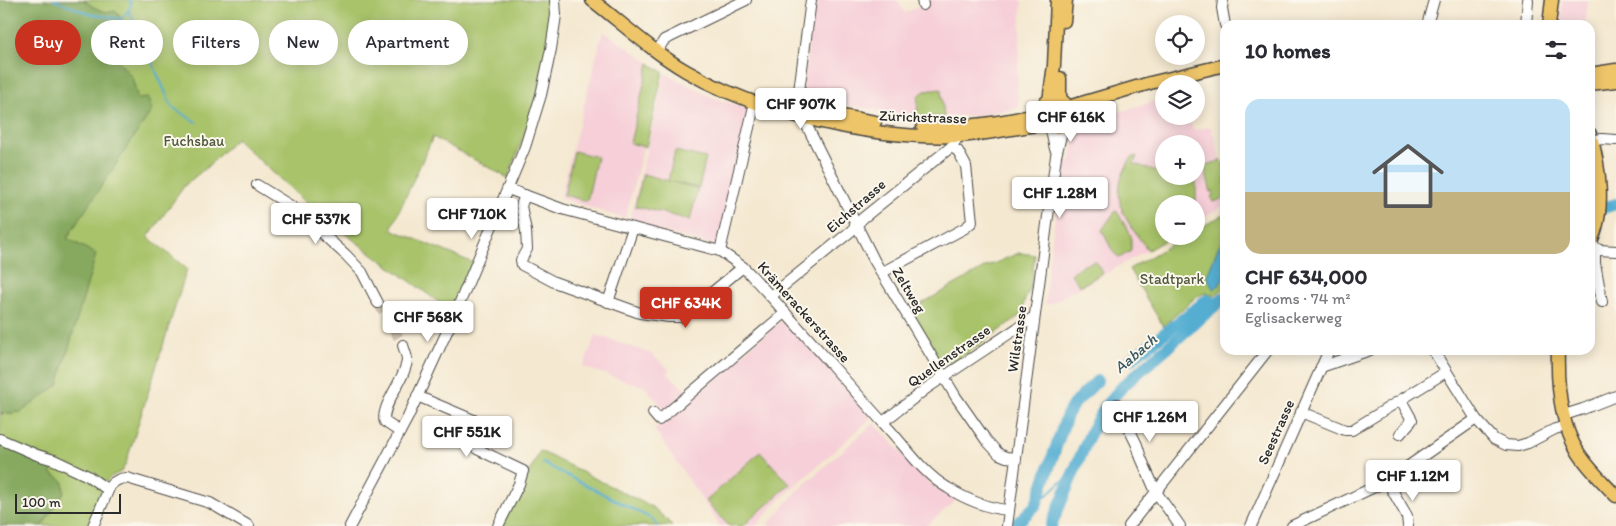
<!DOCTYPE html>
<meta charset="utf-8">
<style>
body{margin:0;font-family:Itim,sans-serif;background:#f7f7f7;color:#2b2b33;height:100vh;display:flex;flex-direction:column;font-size:19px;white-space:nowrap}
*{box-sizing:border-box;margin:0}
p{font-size:16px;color:#7c7c81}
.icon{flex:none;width:28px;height:28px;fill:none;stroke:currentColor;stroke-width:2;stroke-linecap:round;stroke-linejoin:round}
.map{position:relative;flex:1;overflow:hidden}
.drawer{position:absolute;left:1220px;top:20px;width:375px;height:335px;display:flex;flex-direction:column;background:#fff;border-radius:15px;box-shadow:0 2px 12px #0003}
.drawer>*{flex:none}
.top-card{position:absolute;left:15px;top:20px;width:475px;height:45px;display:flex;gap:10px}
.controls{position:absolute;left:1155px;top:15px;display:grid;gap:10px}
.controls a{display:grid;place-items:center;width:50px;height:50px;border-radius:50%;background:#fff;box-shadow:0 2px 12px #0003;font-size:25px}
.scale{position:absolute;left:15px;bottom:12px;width:106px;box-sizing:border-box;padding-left:5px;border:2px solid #2b2b2b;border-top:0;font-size:14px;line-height:18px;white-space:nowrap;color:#2b2b2b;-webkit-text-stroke:4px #fbf7ec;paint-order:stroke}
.price{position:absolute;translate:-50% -42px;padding:0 11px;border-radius:5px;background:#fff;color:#222;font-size:16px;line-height:32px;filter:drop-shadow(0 1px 2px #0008)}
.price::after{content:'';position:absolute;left:50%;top:30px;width:15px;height:11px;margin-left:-8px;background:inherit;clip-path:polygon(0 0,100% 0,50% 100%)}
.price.active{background:#c8321e;color:#fff}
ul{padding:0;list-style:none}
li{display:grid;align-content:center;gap:10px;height:265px;padding:0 25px}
li span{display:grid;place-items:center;height:155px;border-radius:15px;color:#555}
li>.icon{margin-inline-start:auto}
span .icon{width:90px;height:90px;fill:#fffc;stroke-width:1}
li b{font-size:21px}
h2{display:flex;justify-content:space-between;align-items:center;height:60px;padding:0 25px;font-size:21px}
.tag{padding:0 18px;border-radius:22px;background:#fff;box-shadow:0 2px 12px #0003;font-size:18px;line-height:45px}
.tag.active{background:#c8321e;color:#fff}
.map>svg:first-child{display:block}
.built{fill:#f6cfd8;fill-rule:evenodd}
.green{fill:#a8c36a;stroke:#6a774a}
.forest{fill:#86a95e;stroke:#586a44}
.water{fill:#55aed2;stroke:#406c7e}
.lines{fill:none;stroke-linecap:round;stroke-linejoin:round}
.stream{stroke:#55aed2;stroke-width:2}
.river{stroke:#55aed2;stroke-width:12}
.minor-tunnel{stroke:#ccc2af;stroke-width:10;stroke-dasharray:10 5;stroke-linecap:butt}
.minor-casing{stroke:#494744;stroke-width:12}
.major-casing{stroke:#494744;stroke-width:15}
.minor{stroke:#fff;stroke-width:10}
.major{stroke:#eec569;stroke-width:12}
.labels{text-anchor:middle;stroke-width:4;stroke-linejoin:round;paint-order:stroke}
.street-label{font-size:15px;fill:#2b2b2b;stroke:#fbf7ec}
.park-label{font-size:15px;fill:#50593e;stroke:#fbf7ec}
.water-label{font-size:16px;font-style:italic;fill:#3a5965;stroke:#fbf7ec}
</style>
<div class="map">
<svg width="1616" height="526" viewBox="0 0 1616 526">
<rect width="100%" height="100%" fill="#fbf7ec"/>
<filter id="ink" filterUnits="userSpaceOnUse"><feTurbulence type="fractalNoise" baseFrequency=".02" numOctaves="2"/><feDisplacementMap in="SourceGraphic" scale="10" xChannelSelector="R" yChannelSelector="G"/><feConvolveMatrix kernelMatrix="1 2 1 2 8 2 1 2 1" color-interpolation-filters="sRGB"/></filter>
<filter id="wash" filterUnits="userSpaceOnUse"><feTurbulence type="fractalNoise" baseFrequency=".0096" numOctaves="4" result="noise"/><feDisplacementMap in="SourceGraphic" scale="20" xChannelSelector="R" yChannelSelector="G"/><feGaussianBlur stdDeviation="1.12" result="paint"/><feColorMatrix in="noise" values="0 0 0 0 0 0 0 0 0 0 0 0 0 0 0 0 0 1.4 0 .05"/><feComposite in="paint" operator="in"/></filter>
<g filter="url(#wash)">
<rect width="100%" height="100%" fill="#f4e8d0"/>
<g class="built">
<path d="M814,0H897L905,13L924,4V0H1022L1017,87L1019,108L973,116L919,117L802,98Z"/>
<path d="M1563,0H1588L1585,25L1560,22Z"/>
<path d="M603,31L663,72L625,219L560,198Z"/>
<path d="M665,73L713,98L748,109L718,246L629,223Z"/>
<path d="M1164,98V116H1188L1193,130L1211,127L1225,176V204L1196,223V204H1164V236H1173L1050,304H1045L1048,267L1063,167L1071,159L1074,137L1091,121ZM1164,144H1196V176H1164Z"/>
<path d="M786,320L870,415V419L775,504L756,526H720L654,429L780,322Z"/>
<path d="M596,335L650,353L669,369L667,373L687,391L664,410L645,387L583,367Z"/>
<path d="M874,423L927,481L956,500L926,526H767L798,490Z"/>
</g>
<g class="green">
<path d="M54,0H550C552,11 549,23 548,34C543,84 526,132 508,178L433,137L391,229L476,264L455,314L322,217L236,139L208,166L185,185L148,237L187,269L126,463L121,472L112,476L105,483L103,494L88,526H42L64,492L0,439V414L21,412L64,245Z"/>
<path d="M649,63L663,72L646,147L630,143Z"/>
<path d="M941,89L944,117L917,116L918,96L925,91Z"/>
<path d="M574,151L597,157L587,201L564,195Z"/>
<path d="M675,151L706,158L699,188L668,181Z"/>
<path d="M1137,156L1134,164L1164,173V176H1196V204H1164V236H1172L1148,250C1123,217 1106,196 1132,157Z"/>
<path d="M1222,160L1225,171V198L1213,202L1211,198L1214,191L1211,192L1204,166Z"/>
<path d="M643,174L698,189L690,220L635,206Z"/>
<path d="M1116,210L1131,235V251L1119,258L1113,252L1102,230Z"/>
<path d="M1225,214V287L1215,296L1205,293L1196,297L1163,326L1129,269L1186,236H1196V230Z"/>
<path d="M1019,253L1035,255L1030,289L1024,302L1022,314L955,362L940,364L910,310L986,267Z"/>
<path d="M1095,261L1103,273L1080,286L1071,274L1079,267Z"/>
<path d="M540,451L654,508L673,526H502Z"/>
<path d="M760,452L790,484L743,526H729L706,501Z"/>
</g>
<g class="forest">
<path d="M0,0H84C92,7 104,14 115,11L122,19L115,33V57L132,77L138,99L148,98L152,110L67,238L96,254L58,385L21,412L0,414Z"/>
<path d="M0,439L54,460L51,473L63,481L64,492L42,526H0Z"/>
</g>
<path class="water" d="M1225,239V277L1218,286L1213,289L1207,276L1219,245Z"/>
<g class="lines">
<g class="stream">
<path d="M54,0L90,14L122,19L131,6L130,0"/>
<path d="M129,11L172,107L196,122"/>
<path d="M543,463L652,519L658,526"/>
<path d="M1036,505L1061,482L1074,476"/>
</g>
<g class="river">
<path d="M1590,212L1616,204"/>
<path d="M1130,360L1207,300L1217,305"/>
<path d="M1014,526L1036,505L1067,415L1073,405L1097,381"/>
<path d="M1051,526L1091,431L1107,404L1123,386L1225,297"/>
</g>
</g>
</g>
<g filter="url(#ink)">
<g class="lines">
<path class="minor-tunnel" d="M378,303L403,345"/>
<defs>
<g id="minor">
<path d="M922,0L923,5"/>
<path d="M1223,0L1222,8L1225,25"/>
<path d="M1427,25L1434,0"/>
<path d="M1526,25L1528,0"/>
<path d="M661,45L664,40L746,0"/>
<path d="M797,106L811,0"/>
<path d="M802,116L874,260L956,397L986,440L999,454L1006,457L1016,458"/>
<path d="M1050,126L1055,149"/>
<path d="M1592,141L1602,139L1616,140"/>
<path d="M257,185L291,206L346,255L362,272L378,303"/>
<path d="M508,189L562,209L720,251L743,267L751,275C797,325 841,376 886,426C906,447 923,474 948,488C965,499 989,509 1009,510"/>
<path d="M525,195L521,206L526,231L527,249L521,260L522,265L554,282L640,313L669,317H682L743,267"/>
<path d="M1591,244L1599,250L1616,251"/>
<path d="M1595,249V263L1602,302"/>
<path d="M720,251L755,102"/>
<path d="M881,273L965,228L972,222L966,166L958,151L951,147"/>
<path d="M771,296L851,231L863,218L951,147L959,136"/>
<path d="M608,302L633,228"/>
<path d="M1433,350L1476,419L1494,439L1506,445L1518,446L1528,443L1555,429L1567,426"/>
<path d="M1321,367L1370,350"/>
<path d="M417,396L488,426L477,449L523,471L519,484L498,526"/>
<path d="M1117,404L1137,445L1141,458L1156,492L1180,526"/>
<path d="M1301,412L1345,430H1352L1446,372"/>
<path d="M653,413L659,420L785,313"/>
<path d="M1564,415L1583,409L1616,396"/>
<path d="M883,422L927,388L1034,317"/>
<path d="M400,432L385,422C379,408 406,378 407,360C407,355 404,350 403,345"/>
<path d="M1400,434L1412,420L1401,400"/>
<path d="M0,439L37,455L54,460L88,476L108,490"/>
<path d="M1387,481L1407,516L1408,526"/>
<path d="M93,526L110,486C115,480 120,478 127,478L210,503L249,526"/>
<path d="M350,526L408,417L455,314L525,147L541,95L551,49L556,15L555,0"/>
<path d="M1007,526L1056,156L1064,123"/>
<path d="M1129,526L1268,350"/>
<path d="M1251,526L1329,350"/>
<path d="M1292,526L1387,481L1476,419"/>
</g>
<g id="major">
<path d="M592,0C623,24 652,51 686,71C760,114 874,140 959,136C989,134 1017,128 1046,123"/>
<path d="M1064,21L1066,0"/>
<path d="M1549,25L1552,0"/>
<path d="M1590,74L1616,70"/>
<path d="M1060,78V95L1061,101"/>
<path d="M1590,84L1616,81"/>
<circle cx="1055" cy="113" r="14"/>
<path d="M1049,101L1054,65L1057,0"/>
<path d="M1068,107L1150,83L1225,65"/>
<path d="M836,115L875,122"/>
<path d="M1069,117L1105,106"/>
<path d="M923,127C963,129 1002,122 1041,114"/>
<path d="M1590,134C1600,166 1606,213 1590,243"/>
<path d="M1558,350C1557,383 1560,423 1578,452C1588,468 1603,482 1616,496"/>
</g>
</defs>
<use href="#minor" class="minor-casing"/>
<use href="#major" class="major-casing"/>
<use href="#minor" class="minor"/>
<use href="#major" class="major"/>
</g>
</g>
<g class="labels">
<g class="street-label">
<text transform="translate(923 117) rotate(2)" y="5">Zürichstrasse</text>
<text transform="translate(856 206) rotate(-41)" y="5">Eichstrasse</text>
<text transform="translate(909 290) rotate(59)" y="5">Zeltweg</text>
<text transform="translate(804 312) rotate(48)" y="5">Krämerackerstrasse</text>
<text transform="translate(1017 339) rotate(-82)" y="5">Wilstrasse</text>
<text transform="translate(949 356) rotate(-35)" y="5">Quellenstrasse</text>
<text transform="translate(1276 432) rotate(-66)" y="5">Seestrasse</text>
</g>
<g class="park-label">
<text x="194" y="146">Fuchsbau</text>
<text x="1172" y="284">Stadtpark</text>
</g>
<g class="water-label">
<text transform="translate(1135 353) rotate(-41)" y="6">Aabach</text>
</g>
</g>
</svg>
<div class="controls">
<a><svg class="icon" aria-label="locate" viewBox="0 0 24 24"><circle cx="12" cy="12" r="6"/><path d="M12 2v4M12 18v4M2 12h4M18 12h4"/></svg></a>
<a><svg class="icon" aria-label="layers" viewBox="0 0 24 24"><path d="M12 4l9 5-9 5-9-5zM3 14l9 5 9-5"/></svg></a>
<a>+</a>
<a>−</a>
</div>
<div class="scale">100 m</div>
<b class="price" style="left:801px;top:130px">CHF 907K</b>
<b class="price" style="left:1071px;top:143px">CHF 616K</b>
<b class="price" style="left:1060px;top:219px">CHF 1.28M</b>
<b class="price" style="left:472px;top:240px">CHF 710K</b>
<b class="price" style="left:316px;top:245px">CHF 537K</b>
<b class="price active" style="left:686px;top:329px">CHF 634K</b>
<b class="price" style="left:428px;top:343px">CHF 568K</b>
<b class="price" style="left:1150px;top:443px">CHF 1.26M</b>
<b class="price" style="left:467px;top:458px">CHF 551K</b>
<b class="price" style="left:1413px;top:502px">CHF 1.12M</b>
<div class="top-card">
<a class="tag active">Buy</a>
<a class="tag">Rent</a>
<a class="tag">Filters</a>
<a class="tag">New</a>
<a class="tag">Apartment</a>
</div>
<section class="drawer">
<h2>10 homes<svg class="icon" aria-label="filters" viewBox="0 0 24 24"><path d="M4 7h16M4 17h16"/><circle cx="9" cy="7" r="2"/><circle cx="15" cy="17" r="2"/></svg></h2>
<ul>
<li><span style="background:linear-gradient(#bfe0f5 60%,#c2b280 0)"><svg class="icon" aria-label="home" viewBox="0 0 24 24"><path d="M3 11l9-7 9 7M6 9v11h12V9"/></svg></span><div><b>CHF 634,000</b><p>2 rooms · 74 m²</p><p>Eglisackerweg</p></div></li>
</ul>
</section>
</div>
